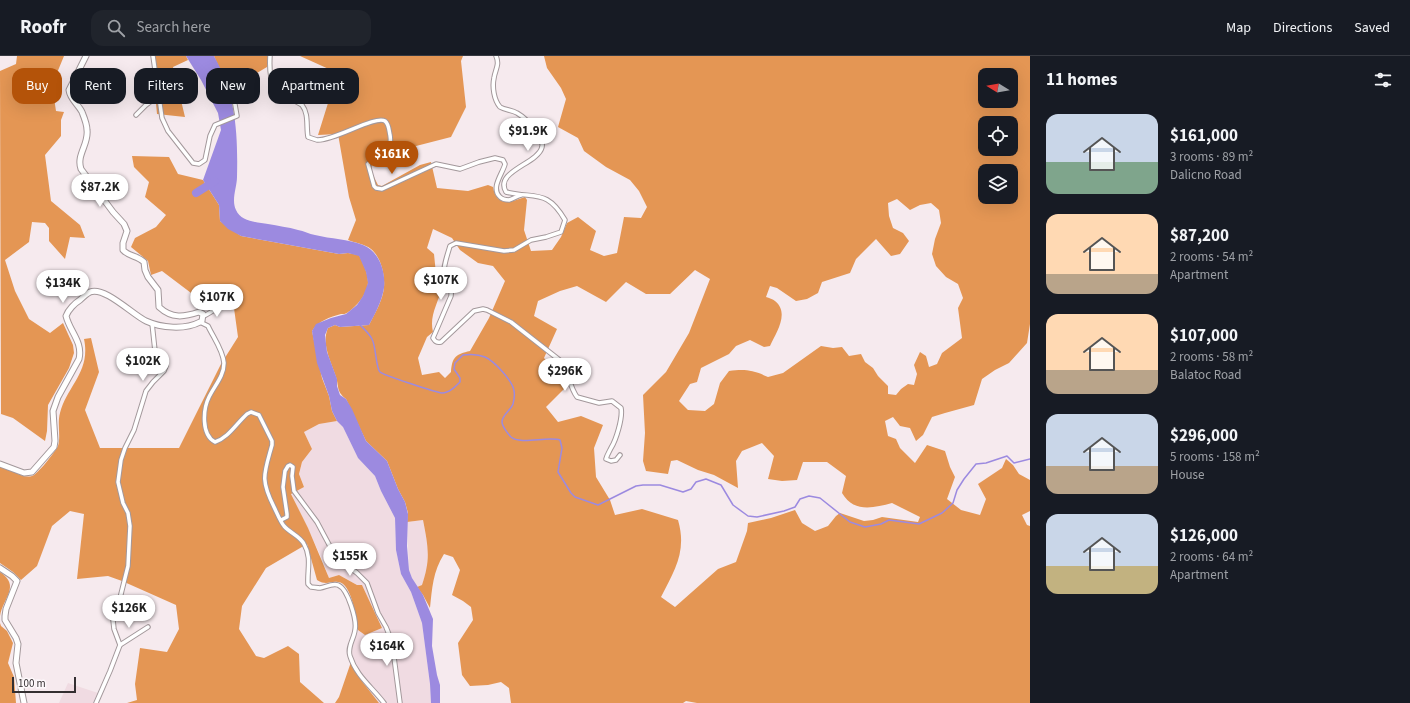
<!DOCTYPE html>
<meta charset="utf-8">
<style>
body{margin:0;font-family:"Source Sans 3",sans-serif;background:#20242c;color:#f1f3f6;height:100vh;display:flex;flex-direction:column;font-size:15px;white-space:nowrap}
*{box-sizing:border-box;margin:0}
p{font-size:13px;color:#9ea1a6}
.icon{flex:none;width:22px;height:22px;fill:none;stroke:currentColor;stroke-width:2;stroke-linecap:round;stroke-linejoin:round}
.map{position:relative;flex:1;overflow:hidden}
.panel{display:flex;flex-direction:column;background:#171b24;width:380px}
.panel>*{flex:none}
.banner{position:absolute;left:12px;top:12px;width:380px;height:36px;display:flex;gap:8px}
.needle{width:26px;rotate:281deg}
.tools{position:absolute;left:978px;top:12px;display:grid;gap:8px}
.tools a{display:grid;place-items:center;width:40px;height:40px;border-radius:8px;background:#171b24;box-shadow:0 4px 16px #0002;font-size:20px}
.scale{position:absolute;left:12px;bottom:10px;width:64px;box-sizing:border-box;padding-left:4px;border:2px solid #342f31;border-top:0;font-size:11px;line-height:14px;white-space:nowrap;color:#342f31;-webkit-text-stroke:3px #fef9fb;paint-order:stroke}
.price{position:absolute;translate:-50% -34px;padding:0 9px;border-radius:14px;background:#fff;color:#222;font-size:13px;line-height:26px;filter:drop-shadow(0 1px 2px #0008)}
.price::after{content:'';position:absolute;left:50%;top:24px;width:12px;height:9px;margin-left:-6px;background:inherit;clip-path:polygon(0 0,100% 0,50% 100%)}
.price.on{background:#b45309;color:#fff}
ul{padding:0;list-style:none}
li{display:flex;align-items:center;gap:12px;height:100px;padding:0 16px}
li span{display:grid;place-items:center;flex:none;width:112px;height:80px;border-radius:12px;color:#555}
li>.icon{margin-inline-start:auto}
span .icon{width:48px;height:48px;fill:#fffc;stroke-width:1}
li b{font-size:17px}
h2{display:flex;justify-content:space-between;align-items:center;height:48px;padding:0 16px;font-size:17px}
.chip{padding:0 14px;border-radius:12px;background:#171b24;box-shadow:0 4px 16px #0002;font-size:14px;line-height:36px}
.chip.on{background:#b45309;color:#fff}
header{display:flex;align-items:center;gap:24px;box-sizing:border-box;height:56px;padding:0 20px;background:#171b24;border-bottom:1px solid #363941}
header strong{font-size:19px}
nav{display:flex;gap:22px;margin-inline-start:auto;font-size:14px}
.search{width:280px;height:36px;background:#20242c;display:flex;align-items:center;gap:10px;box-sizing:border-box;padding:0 14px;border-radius:12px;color:#9ea1a6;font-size:15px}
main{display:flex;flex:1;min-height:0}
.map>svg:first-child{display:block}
.built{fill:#f0dbe2}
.forest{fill:#e49654;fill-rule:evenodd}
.water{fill:#9c8ae0}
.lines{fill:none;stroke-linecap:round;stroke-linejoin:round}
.stream{stroke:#9c8ae0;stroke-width:1.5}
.river{stroke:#9c8ae0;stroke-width:8}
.street-casing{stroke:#a3989b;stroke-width:5.5}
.secondary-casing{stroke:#a3989b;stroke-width:7}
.street{stroke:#fff;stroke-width:3.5}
.secondary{stroke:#fff;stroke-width:5}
</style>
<header>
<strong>Roofr</strong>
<div class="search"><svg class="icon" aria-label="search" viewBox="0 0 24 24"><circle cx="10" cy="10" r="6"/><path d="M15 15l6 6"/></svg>Search here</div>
<nav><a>Map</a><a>Directions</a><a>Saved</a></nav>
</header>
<main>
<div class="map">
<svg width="1030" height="647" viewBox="0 0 1030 647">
<rect width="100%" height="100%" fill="#f6eaee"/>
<g class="built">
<path d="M337,365L343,371L358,402L375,420L381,435L395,462L396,494L401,518L411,536L422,567L430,628L431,647H379L361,624L351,606L353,603L352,594L358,574L365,579L382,572L362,529H357L339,519L329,522L322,503L291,437L304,431L299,418L302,406L312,393L304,376L319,368Z"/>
<path d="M423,464L428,492L427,514L422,529L417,531L412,522L409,514L407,466Z"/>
<path d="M68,627L98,637L95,647H59Z"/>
</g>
<g class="forest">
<path d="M17,0H64L52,29L56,55L64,56L61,64V80L45,99L51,145L80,169L85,182L70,181L65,203L49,185V172L45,167L32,166L29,186L5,204L15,235L29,263L50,277L63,267L73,289L74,297L69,312L48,349L47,375L45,385L13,362L1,358L0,15L16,8Z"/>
<path d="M154,0H186L188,4L173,11L185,61L157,58L152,6Z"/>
<path d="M214,0H268L267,11L229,34Z"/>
<path d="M300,0H463L461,5L466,51L451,81L385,98L372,107L371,115L378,129L382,130L420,109L431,106L437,132L468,135L488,129L493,131C497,152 511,146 525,141L527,144L524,174L531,195L552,194L561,181L567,167L578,161L596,175L590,194L604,200L617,197L624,161L641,162L647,151L639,135L630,124L606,111L584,95L578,82L558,71L566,43L561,32L547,12L544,0H1030V268L1027,287L1009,307L995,314L982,323L974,349L945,357L932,361L923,379L916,385L910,372L900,370L893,361L885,365L888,380L896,383L900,392L915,407L927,389L945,395L950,411L955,421L947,443L961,454L980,459L986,443L978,428L1002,412L1006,403L1013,409L1019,418L1030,424V455L1022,459L1027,469L1030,470V647H697L686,645L683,647H511L509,632L501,626L488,629L470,630L462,619L458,587L473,564L471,551L463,545L452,539L460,514L453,501L444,498C433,515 432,533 430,552L423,539L417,531L422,529C431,503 428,490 423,464L407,466L408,457L405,446L398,433L387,405L366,385L346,343C336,335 339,330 336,321C331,305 321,288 328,272L335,269L340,271L369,269C375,257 383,244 384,231C385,219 381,201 371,193C365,188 355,187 348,184L356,164L349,141L338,78L318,79L334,28L331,14ZM985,19H1011V45H985ZM985,67H1011V93H985ZM985,115H1011V141H985ZM897,143L910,154L920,149L931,147L939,154L941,167L935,183L932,198L936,210L946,221L958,228L963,242L958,252L962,282L942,297L937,308L929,311L926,300L920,296L914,309L917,318L914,329L908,328L901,333L896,339L888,338V330L878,320L873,312L865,306L861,298L849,300L842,291L833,292L821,290L783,317L768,321C753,314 745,313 729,315L720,327L714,348L705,355L688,354L679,345L690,328L697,326L701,312L729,298L736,290L750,284L764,291L770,290C776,277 790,257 775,245C773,243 769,242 766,241L770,230L777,232L796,245L807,243L818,237L822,226L850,217L856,203L876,183L891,200L900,198L909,185L903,177L893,172L889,160L888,147ZM433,173L452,182L460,194L478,207L493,210L505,225L489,262L470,295C456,298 452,301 451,316L445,322L439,316L422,319L418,302L427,281L433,276C429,260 438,247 442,232C443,228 442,222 442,216L436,218L434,198L427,192ZM695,214L710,223L689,277L666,316L643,339L645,377L643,405L646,415L668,418L671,405L677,404L698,414L714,419L738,432L736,405L742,395L762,387L774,400L768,423L782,425L797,424L803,406H827L846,420L842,437C854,457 873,452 892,447L920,461L918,466L882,461L873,464L864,465L840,457L836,460L828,470L815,475L802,467L795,454L771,462L748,467L747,475L736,506L718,513L675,551L661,541C675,514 687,495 678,464L642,453L615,459L610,444L596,421L594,392L603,369L581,360L558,366L546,351L566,331L561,322L544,302L557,273L534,260L538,245L560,235L577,230L606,246L626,226L646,238H670Z"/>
<path d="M132,100L169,101L178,118L203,124L219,149L220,165L241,180L339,198L348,197L359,199C363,207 368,217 368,226C368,238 356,251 347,257C345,258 344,258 341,258C330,261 318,265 312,275L322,322L329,340L332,355L337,365L319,368L304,376L312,393L302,406L299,418L304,431L291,438L308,472L329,522L339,519L357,529H362L382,572L365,579L358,574C356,562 352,527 338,526C329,525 327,530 317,524L307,488L266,512L242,550L239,573L256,600L264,602L288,590L299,598L300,626L324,647H127L137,644L135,628L140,592L167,596L179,573L176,549L122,525L108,520L77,523L84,458L70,455L52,470L37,510L21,524L13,516L0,507V411C10,412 22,423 32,420C38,418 55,396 58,390C61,380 57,368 60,357C67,330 91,316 84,283L91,282L99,316L85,354L100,392H179L221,308L238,281L233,245L203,246L162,215L151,219L148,205L131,191L135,182L156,171L166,159L145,141L149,126L134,111Z"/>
<path d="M0,516C21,530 3,542 0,560Z"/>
<path d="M0,567L1,570L7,575L13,587L8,607L14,621L16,647H0Z"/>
<path d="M351,606L361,624L379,647H335L339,641Z"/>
</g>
<path class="water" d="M186,0H214C236,39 238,77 237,121C237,131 231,144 236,154C241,166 257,166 268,168C278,170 288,171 298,174C304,175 309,178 315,179C331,183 348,183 363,189C379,195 386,216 384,232C382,245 375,258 369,269L340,271L335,269L328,272L325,279L327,296L337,323V330L340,339L346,343L352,353L366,385L387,405L398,433L405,446L408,458L407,490L409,514L412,522L423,539L433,563L432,590L437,619L440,629V647H431L430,628L422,567L411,536L401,518L396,494L395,462L381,435L375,420L358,402L343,371L337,365L332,355L329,340L317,307L312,275L316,268L331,262L346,258L357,249L363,240L368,227L366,216L359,200L348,197L339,198L241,180L228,173L220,165L219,149L203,124L221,74L218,57L201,24Z"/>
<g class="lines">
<path class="stream" d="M360,269C364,273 369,277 372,283C376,290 376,313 380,316C383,319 435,336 442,337C449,337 455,331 460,326V322L454,313L455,307L463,299C470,298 478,298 485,301C494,305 513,325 514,335C515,339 514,344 513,348C511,354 502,359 502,366C502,370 508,378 511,381C520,389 548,380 560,384L562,392L558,416L571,437L575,441L598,449L636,430L643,429H660L683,436L691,433L696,426L706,423L721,429L733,449L748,460L757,461L784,455L795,451L800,443L809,440L820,442L850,466L865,471L881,468L889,464L919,468L942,457L953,447L957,434L964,423L976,408L986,407L1007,400L1014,407L1030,403"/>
<path class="river" d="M196,137L215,125"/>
<defs>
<g id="street">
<path d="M153,0L162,62L168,75L193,107L199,108L205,104L210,80L215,69L237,60L231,26"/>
<path d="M270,0C268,33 276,34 302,49C309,58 306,70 308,81C311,82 314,83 317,84C334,85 375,59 385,65C389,68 389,75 390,79C391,85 390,92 386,97C381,102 372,103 368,108L374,130L376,132L382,133L436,108L460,113L479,106L495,102L503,104L505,108C503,117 490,132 500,141C502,143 506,144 509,144C513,143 517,140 521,139"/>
<path d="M496,0C500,9 495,14 494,22C492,31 494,44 500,51C505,54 512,54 517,57C526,62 531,68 537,77C540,81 543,86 542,91C538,108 494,115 506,136C536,143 547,133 565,164L561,176L546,181L531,184L514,194L504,195L456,187L450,190C448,197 441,216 445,222C449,229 452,231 451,240L433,282C435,285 436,287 441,286L474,255L483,253L487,254L511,266L562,306C569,317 569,330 577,341L599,347L612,345L621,352C623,362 616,384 611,392C609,396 607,399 606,403L611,405L616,404L620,399"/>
<path d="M136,59L146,49L158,40"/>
<path d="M204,260C212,256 217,251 227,249"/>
<path d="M200,266L208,270C213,281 223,294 224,307C224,320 215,329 209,341C203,353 201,379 215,386C228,382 236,368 247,358L251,356L259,359L272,385V389C264,418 260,423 274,451C277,457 280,465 284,470C290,477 300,480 304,488C312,502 307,514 308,528L311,531C314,531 317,532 320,532C326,531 332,527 338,529C348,533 357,564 355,574C354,583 347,591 350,600C356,620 373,632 384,647"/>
<path d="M281,464L287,461V458L283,431L285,415L288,410L290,409L293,411L292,420L294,435L317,466L333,496L339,503L357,517L367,527L378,557L386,571L392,586L400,647"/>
<path d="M120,589L148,571"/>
<path d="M96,647L110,615L120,589L114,573L113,564L119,555L120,542L128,510L130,470L128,457L123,447L118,426L121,404L125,392L134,374L146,335L153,326L164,315L166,310L164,305L155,295L152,267"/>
</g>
<g id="secondary">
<path d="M0,408L24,417L32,416L54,391L55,385L53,355L58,341L79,303C83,286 70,276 66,260C68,254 75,247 80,244C83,241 86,238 90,236C105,230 134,260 146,265C161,272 185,274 200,266L202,265L203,258L199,256C184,261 172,263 159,251L158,234L148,221L145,214L144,206C138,200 128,200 123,194V187L127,175L124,168L113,156L81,113C76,99 89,88 87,74C87,68 84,61 82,56C78,48 70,43 69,34L86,0"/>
<path d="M0,512L12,520L17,525L6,553L5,560V564L16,582L18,588L16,607L24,647"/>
</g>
</defs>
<use href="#street" class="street-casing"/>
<use href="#secondary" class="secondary-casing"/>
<use href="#street" class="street"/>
<use href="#secondary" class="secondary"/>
</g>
</svg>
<div class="tools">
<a><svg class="needle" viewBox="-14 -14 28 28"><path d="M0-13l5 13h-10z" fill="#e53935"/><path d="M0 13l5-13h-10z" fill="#9ea1a6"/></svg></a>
<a><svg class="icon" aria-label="locate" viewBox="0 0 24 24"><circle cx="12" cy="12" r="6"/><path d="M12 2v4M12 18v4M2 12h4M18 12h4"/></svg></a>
<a><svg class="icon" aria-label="layers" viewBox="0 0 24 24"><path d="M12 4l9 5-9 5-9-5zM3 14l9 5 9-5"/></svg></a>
</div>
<div class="scale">100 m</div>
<b class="price" style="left:528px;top:96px">$91.9K</b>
<b class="price on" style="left:392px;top:119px">$161K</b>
<b class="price" style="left:100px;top:152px">$87.2K</b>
<b class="price" style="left:441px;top:245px">$107K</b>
<b class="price" style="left:63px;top:248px">$134K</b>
<b class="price" style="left:217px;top:262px">$107K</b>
<b class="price" style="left:143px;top:326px">$102K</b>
<b class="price" style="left:565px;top:336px">$296K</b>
<b class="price" style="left:350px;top:521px">$155K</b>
<b class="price" style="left:129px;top:573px">$126K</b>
<b class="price" style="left:387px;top:611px">$164K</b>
<div class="banner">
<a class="chip on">Buy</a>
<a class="chip">Rent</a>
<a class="chip">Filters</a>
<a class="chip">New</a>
<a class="chip">Apartment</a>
</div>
</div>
<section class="panel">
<h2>11 homes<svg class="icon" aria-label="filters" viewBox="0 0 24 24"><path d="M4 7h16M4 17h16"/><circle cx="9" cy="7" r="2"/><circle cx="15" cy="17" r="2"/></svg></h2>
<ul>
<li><span style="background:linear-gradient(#c9d6e8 60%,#7fa58c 0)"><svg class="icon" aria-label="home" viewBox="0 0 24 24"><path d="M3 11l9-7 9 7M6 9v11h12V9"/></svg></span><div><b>$161,000</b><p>3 rooms · 89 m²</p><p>Dalicno Road</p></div></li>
<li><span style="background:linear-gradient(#ffd9b3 75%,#b9a48a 0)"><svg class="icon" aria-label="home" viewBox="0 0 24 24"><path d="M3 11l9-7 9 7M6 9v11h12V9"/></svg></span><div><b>$87,200</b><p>2 rooms · 54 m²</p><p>Apartment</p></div></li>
<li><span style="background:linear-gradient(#ffd9b3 70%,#b9a48a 0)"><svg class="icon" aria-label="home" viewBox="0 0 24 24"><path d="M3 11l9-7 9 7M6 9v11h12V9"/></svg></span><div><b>$107,000</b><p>2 rooms · 58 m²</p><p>Balatoc Road</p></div></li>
<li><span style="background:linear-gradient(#c9d6e8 65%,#b9a48a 0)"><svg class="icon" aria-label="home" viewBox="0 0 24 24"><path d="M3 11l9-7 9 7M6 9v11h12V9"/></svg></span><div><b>$296,000</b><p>5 rooms · 158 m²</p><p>House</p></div></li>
<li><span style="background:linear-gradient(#c9d6e8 65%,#c2b280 0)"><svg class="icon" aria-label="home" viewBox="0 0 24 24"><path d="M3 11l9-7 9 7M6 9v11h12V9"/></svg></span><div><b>$126,000</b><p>2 rooms · 64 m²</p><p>Apartment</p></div></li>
</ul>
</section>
</main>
